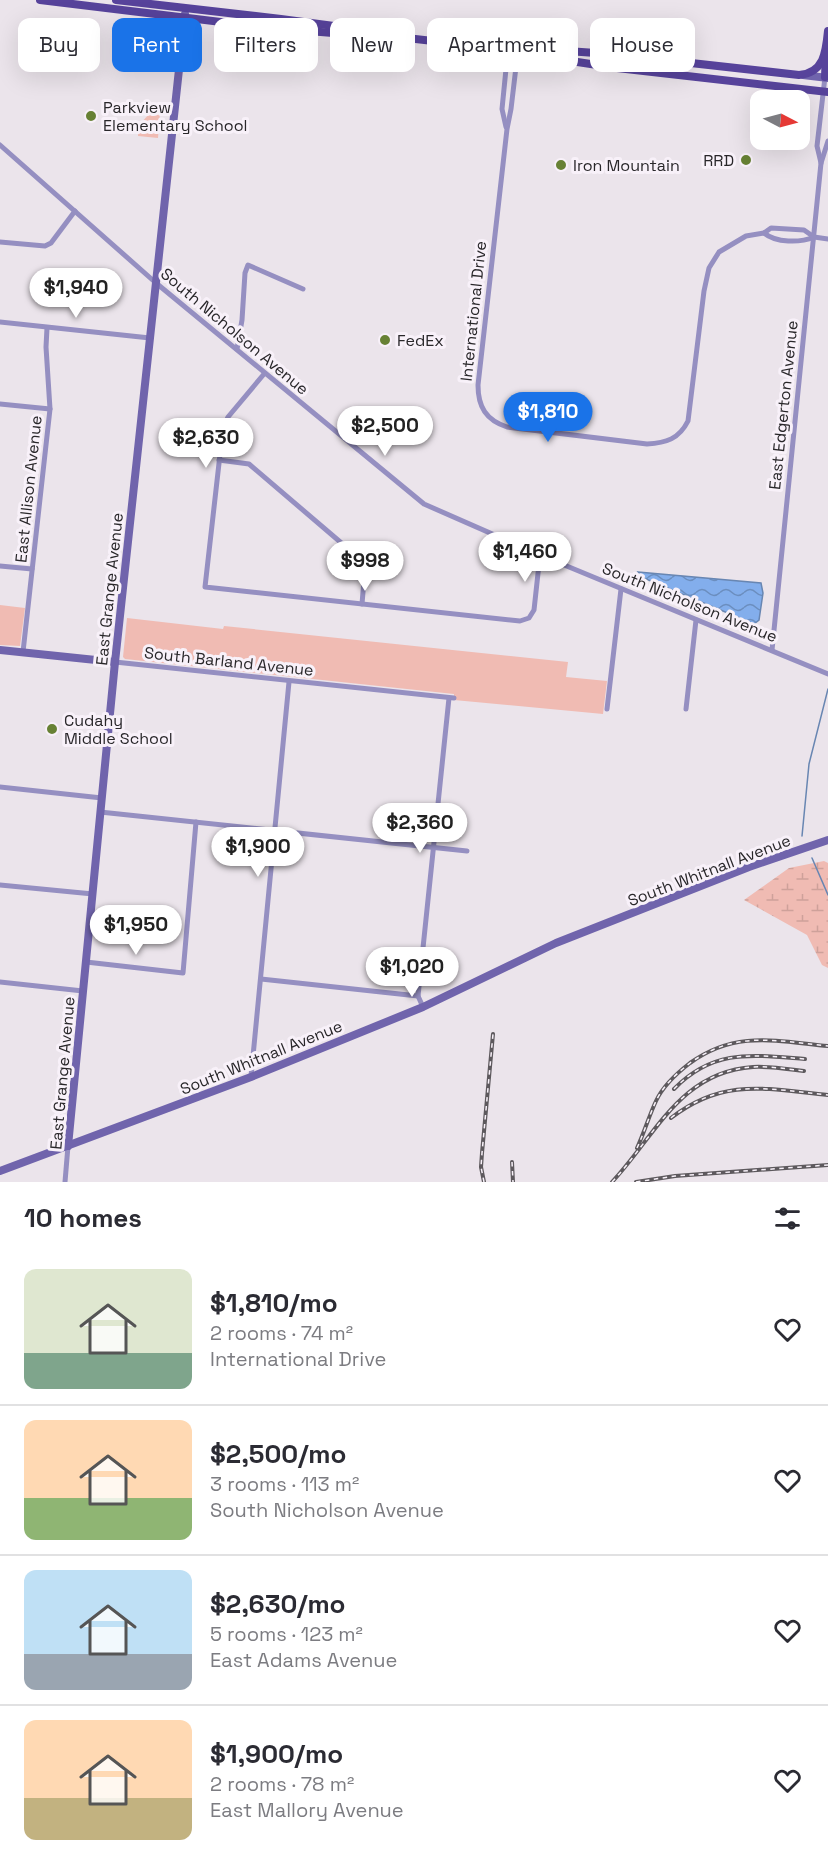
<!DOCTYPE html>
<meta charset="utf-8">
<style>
body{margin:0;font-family:"Space Grotesk",sans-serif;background:#f2f2f3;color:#2b2b33;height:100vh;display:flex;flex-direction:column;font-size:22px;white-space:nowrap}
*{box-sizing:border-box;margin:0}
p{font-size:20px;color:#7c7c81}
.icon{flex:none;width:33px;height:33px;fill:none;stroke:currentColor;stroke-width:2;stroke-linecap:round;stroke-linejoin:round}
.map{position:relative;height:1182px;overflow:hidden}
.side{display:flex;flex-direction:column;background:#fff;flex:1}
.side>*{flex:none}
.top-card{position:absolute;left:18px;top:18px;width:792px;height:54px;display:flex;gap:12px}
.needle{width:39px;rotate:96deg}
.buttons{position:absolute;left:750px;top:90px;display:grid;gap:12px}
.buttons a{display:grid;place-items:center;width:60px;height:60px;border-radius:12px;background:#fff;box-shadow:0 6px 24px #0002;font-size:30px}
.price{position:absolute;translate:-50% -51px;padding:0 14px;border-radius:21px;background:#fff;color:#222;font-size:20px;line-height:39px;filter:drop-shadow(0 2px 3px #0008)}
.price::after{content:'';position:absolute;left:50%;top:36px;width:18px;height:14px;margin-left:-9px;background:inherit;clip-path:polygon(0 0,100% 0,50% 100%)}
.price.selected{background:#1a73e8;color:#fff}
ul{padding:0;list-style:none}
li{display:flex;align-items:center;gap:18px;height:150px;padding:0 24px}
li+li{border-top:2px solid #e1e1e2}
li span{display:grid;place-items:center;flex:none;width:168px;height:120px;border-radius:12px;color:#555}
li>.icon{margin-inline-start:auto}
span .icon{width:72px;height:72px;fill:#fffc;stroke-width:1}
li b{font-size:26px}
h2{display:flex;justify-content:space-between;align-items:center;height:72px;padding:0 24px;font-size:26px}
.tag{padding:0 21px;border-radius:12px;background:#fff;box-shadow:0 6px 24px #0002;font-size:21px;line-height:54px}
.tag.selected{background:#1a73e8;color:#fff}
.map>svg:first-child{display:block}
.green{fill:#f0bbb3}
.wetland{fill:url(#wetland-marsh)}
.water{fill:url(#water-waves);stroke:#6886b2;stroke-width:1.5}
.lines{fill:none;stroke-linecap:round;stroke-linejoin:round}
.stream{stroke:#6886b2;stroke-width:1.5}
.street{stroke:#958fc1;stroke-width:5}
.secondary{stroke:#7064ac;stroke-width:8}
.primary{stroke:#57439b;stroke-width:8}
.rail-casing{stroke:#5d595d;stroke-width:4}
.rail{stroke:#f8f1f9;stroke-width:1.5;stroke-dasharray:4.5;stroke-linecap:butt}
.poi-dot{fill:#678134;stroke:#f8f1f9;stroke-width:2}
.labels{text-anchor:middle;stroke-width:6;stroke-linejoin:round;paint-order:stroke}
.poi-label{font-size:16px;fill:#29272a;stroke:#f8f1f9;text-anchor:start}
.street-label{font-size:16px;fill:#29272a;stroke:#f8f1f9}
</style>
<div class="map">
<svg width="828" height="1182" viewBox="0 0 828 1182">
<defs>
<pattern id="wetland-marsh" width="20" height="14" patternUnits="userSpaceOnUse" patternTransform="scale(1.5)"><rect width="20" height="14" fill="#f0bbb3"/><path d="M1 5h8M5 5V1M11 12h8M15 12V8" fill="none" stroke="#cea19a"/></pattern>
<pattern id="water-waves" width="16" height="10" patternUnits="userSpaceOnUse" patternTransform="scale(1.5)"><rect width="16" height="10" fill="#83aeec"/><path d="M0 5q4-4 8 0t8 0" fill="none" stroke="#6b8ebf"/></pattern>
</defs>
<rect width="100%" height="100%" fill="#ebe4eb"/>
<g class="green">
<path d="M151,112L160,113L158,138L138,136L139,125Z"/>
<path d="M0,605L25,608L20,646L0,645Z"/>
<path d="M127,618L223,629L224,626L568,662L566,677L607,681L603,714L454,700V694L125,659L123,657Z"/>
</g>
<path class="wetland" d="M824,861L828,863V968L822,965L807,935L744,900L789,868Z"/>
<path class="water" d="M638,572L761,583L763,593L759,620L754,624L747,621L641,577Z"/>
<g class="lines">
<g class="stream">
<path d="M802,836L809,764L828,689"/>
<path d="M812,858L828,895"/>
</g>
<g class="street">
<path d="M518,50L511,109L507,129L478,385C478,407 486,420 507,427L647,444C666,443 679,439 688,421L704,291L709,268L719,252L746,236L764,233L771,228L804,230L814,237L828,239"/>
<path d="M506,127L502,109L508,49"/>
<path d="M0,145L156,283L424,504L540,555L828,674"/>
<path d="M821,163L817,146L825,77"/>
<path d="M764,233C776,243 800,243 814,237"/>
<path d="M0,242L45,246L51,243L75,211"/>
<path d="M0,322L150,338"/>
<path d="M237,349L242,320L245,273L248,265L303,289"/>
<path d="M264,374L228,417L223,428L205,587L520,621L529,618L534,610L540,555"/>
<path d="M0,404L50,409"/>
<path d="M219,460L249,464L359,558L365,568L362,604"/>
<path d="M0,566L32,569"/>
<path d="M772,650L821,163L828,141"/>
<path d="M23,652L50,409L46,347L47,328"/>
<path d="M115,662L454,698"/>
<path d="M607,709L621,589"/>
<path d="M686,709L696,620"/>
<path d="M0,787L102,798"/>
<path d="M100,812L467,851"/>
<path d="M0,885L93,894"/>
<path d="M86,962L183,973L196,822"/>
<path d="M261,979L418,996"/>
<path d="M0,982L83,991"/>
<path d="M423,1007L418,996L449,698"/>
<path d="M251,1077L289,682"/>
<path d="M65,1182L68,1146"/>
</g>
<g class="secondary">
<path d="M803,75L828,78"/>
<path d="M0,650L115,662"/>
<path d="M68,1146L115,662L185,14"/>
<path d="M0,1171L251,1077L423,1007L556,943L749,867L828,840"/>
</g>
<g class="primary">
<path d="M40,0L271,28L333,33L345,31L539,53L553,50L610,54L799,75C824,73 826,52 828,31"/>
<path d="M116,0L281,19L334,26L344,30"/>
<path d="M540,53L551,58L617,68L828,92"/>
<path d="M825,77L826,52"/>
</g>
<defs>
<g id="rail">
<path d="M674,1089C714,1048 753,1055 805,1059"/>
<path d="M671,1118C724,1077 767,1089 828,1095"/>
<path d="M637,1148C644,1133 649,1116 656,1101C663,1086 677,1073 690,1063C736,1030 776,1041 828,1046"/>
<path d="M512,1162L513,1182"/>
<path d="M484,1182L481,1167L482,1153L493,1034"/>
<path d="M612,1182C656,1135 680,1072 753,1067C770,1066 787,1069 804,1071"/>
<path d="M636,1182L675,1176L828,1165"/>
</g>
</defs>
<use href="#rail" class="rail-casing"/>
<use href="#rail" class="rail"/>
</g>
<g class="poi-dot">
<circle cx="91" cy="116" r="6"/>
<circle cx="746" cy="160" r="6"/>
<circle cx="561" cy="165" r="6"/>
<circle cx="385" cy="340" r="6"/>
<circle cx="52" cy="729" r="6"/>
</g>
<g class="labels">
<g class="poi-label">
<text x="103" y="113">Parkview<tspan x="103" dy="18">Elementary School</tspan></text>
<text x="734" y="166" text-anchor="end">RRD</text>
<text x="573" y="171">Iron Mountain</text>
<text x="397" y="346">FedEx</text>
<text x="64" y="726">Cudahy<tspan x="64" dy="18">Middle School</tspan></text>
</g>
<g class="street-label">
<text transform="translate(473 311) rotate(-84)" y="6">International Drive</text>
<text transform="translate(235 331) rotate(40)" y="6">South Nicholson Avenue</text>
<text transform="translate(783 405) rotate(-84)" y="6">East Edgerton Avenue</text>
<text transform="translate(28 489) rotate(-84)" y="6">East Allison Avenue</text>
<text transform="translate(109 589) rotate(-84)" y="6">East Grange Avenue</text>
<text transform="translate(690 602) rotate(22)" y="6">South Nicholson Avenue</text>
<text transform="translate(229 661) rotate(6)" y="6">South Barland Avenue</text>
<text transform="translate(709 870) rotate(-21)" y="6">South Whitnall Avenue</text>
<text transform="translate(261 1057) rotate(-22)" y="6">South Whitnall Avenue</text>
<text transform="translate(62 1073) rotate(-85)" y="6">East Grange Avenue</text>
</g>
</g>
</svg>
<div class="buttons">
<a><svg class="needle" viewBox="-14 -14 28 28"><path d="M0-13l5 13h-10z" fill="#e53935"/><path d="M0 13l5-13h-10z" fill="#7c7c81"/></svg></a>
</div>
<b class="price" style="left:76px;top:319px">$1,940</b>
<b class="price selected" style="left:548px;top:443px">$1,810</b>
<b class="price" style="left:385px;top:457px">$2,500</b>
<b class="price" style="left:206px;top:469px">$2,630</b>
<b class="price" style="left:525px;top:583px">$1,460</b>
<b class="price" style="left:365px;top:592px">$998</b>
<b class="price" style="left:420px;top:854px">$2,360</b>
<b class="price" style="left:258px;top:878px">$1,900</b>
<b class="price" style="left:136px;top:956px">$1,950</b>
<b class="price" style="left:412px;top:998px">$1,020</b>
<div class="top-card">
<a class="tag">Buy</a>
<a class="tag selected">Rent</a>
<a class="tag">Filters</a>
<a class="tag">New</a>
<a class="tag">Apartment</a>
<a class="tag">House</a>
</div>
</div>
<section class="side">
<h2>10 homes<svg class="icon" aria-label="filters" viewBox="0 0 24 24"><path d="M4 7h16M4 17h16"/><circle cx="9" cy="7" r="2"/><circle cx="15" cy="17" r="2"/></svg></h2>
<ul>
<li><span style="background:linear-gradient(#dfe7d0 70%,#7fa58c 0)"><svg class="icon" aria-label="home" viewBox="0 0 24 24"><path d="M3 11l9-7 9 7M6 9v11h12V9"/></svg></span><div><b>$1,810/mo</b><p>2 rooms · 74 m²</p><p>International Drive</p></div><svg class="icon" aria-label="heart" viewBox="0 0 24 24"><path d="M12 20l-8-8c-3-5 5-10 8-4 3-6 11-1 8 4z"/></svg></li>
<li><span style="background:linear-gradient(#ffd9b3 65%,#8fb573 0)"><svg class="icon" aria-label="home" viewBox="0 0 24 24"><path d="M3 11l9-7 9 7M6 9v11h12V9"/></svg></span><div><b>$2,500/mo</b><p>3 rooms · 113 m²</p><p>South Nicholson Avenue</p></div><svg class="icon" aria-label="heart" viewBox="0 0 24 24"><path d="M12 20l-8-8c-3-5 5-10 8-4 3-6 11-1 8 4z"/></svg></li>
<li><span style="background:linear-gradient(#bfe0f5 70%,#9aa5b1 0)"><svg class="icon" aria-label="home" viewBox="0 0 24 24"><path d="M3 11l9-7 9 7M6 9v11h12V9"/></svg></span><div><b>$2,630/mo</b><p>5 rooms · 123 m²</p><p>East Adams Avenue</p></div><svg class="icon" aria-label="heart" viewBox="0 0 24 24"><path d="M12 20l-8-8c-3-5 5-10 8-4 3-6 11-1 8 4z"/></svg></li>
<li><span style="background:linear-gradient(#ffd9b3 65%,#c2b280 0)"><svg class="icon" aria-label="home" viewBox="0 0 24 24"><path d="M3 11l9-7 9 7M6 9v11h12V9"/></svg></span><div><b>$1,900/mo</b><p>2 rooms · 78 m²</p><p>East Mallory Avenue</p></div><svg class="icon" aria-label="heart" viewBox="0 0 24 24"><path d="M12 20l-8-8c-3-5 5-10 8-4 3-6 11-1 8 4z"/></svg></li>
</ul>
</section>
